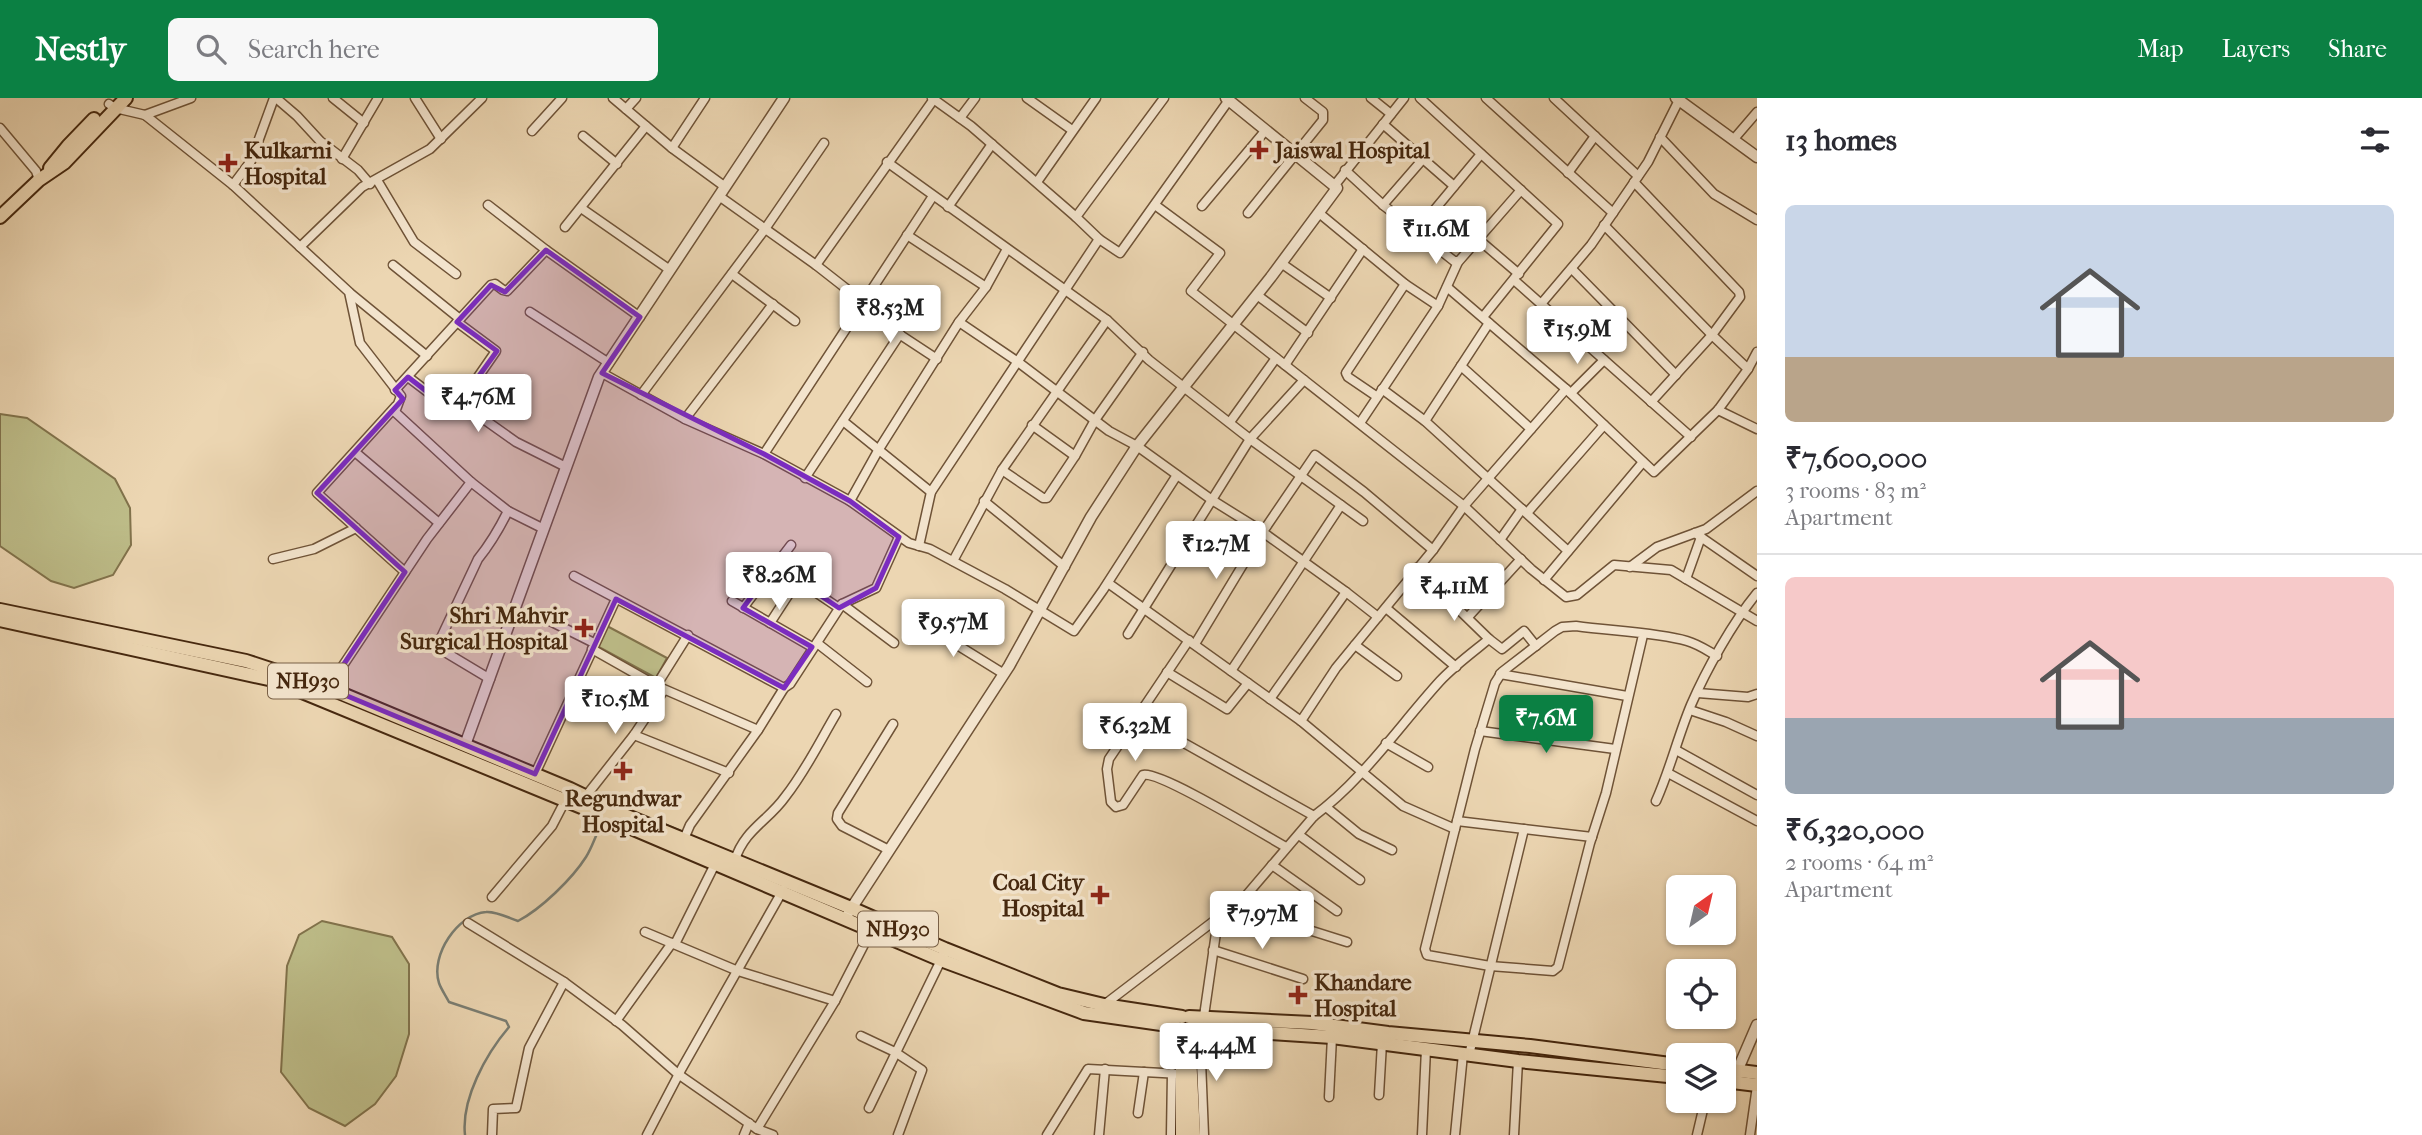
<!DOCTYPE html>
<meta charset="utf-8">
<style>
body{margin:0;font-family:"IM FELL French Canon",serif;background:#f7f7f7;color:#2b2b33;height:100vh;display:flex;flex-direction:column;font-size:26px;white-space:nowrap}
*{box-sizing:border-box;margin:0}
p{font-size:23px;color:#7c7c81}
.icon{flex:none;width:38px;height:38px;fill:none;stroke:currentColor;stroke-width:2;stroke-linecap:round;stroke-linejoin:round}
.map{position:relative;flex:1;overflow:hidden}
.details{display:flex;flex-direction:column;background:#fff;width:665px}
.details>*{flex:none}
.needle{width:46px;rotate:34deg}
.fabs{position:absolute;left:1666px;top:777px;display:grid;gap:14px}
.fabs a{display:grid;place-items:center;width:70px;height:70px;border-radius:10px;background:#fff;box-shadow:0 2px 5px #0004;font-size:35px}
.price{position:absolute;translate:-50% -60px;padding:0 16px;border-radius:7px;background:#fff;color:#222;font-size:23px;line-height:46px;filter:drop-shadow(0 2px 4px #0008)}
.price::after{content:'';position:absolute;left:50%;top:42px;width:21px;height:16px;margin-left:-10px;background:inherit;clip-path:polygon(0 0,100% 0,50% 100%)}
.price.on{background:#0b8043;color:#fff}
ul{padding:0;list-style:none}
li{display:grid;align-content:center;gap:14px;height:371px;padding:0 28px}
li+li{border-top:2px solid #e1e1e2}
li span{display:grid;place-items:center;height:217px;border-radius:10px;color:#555}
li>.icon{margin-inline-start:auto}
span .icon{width:126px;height:126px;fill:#fffc;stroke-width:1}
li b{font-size:30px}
h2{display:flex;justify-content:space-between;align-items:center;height:84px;padding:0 28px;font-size:30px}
header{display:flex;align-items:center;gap:42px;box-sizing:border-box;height:98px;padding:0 35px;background:#0b8043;color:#fff}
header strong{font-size:33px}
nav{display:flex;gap:38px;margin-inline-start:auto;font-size:24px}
.search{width:490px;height:63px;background:#f7f7f7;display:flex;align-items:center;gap:18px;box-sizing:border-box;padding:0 24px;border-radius:10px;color:#7c7c81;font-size:26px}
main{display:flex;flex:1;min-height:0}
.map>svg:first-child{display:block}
.green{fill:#bdbc88;stroke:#81724b;stroke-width:2}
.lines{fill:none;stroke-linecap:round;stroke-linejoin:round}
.stream{stroke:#797d72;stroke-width:2.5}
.minor-casing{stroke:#6f5337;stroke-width:11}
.tertiary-casing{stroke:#6f5337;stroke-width:13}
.primary-casing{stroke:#45270e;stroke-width:16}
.trunk-casing{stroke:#45270e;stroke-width:16}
.minor{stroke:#f3e4cd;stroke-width:8}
.tertiary{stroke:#f3e4cd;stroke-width:10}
.primary{stroke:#ecd6b2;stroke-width:12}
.trunk{stroke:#ecd6b2;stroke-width:12}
.marked{fill:#7b2cbf;fill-opacity:0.2;stroke:#7b2cbf;stroke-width:5;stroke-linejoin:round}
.poi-dot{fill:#8f2418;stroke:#f3e4cd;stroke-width:2.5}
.labels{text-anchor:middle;stroke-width:7;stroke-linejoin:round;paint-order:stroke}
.shield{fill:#f3e4cd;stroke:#796047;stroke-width:2}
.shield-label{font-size:21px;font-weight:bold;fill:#45270e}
.poi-label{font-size:23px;font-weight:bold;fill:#45270e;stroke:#f3e4cd;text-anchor:start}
</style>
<header>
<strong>Nestly</strong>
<div class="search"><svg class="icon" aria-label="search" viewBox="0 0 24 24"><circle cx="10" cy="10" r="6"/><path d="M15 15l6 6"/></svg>Search here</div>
<nav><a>Map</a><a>Layers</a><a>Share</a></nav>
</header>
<main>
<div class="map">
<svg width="1757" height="1037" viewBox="0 0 1757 1037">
<rect width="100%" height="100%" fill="#ecd6b2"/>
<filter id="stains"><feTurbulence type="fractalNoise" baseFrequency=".00286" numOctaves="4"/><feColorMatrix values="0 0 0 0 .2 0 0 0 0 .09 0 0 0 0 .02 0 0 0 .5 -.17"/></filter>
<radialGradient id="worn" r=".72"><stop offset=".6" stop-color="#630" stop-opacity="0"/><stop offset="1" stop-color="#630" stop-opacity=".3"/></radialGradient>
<g class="green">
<path d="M0,316L27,320L115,381L130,410L131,447L113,477L74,490L51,483L0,448Z"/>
<path d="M607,528L667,560L656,580L597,548Z"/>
<path d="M322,823L392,839L409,866V936L396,978L375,1006L345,1028L309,1010L281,974L287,868L299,837Z"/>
</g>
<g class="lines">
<g class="stream">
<path d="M654,722L683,734"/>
<path d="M689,737L706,744"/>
<path d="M465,1037C461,1001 486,956 509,929L506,923L449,904C446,898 441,891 439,885C430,857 458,816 486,814C496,813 509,820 518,823C541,811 572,781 586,759C593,748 596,735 603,724"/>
</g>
<defs>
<g id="minor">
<path d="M276,0L297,18L320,43L358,72L370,86"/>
<path d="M333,0L364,25"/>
<path d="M415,0L441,41"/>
<path d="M613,0L672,50L724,88"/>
<path d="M932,0L971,28L1076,119"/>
<path d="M1027,0L1072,32"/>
<path d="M1371,0L1391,16"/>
<path d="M1420,0L1558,126L1483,219"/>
<path d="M1486,0L1613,115"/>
<path d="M1554,0L1638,78"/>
<path d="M109,6L115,10L145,17L233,87L349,194L360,245L401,298L395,314L471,384L508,413L544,431"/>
<path d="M626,11L636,0"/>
<path d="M145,17L191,0"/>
<path d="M960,20L975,0"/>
<path d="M1383,26L1454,88"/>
<path d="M0,30L36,73L39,82"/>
<path d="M532,33L562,0"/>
<path d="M583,38L617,66"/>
<path d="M1660,39L1714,96L1757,122"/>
<path d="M1733,42L1757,14"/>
<path d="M672,50L705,0"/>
<path d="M342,61L378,0"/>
<path d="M887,64L1107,222L1149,262L1250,341L1363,423"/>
<path d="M1345,72L1383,107L1454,163H1459L1521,92"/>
<path d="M1568,75L1595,38"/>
<path d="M377,82L414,144L456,176"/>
<path d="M1037,84L1096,0"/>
<path d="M1634,84L1739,194L1740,199L1712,237L1651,304"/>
<path d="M233,87L251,63L274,0"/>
<path d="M1334,88L1404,0"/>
<path d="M719,98L816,167L862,203"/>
<path d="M488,107L546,152L640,219"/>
<path d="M1155,107L1220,155L1191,193L1464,408L1531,471L1566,499L1577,497L1614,467L1671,472L1757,523"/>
<path d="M1383,107L1423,61"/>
<path d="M1202,108L1265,33"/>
<path d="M948,109L992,46"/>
<path d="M581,110L670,172"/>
<path d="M1248,115L1323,22V14L1305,0"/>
<path d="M1319,115L1405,186L1438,208"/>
<path d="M1604,127L1712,237L1748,271"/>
<path d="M565,129L646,28"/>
<path d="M1416,134L1481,56"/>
<path d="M907,137L986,189"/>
<path d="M1099,141L1120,155L1229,2"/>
<path d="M1478,141L1519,176"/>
<path d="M300,149L362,89L430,51L482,0"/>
<path d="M1281,165L1331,200"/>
<path d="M393,167L460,221"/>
<path d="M816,167L934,1"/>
<path d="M1572,171L1676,277"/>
<path d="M732,176L795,223"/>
<path d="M1514,182L1691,339"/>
<path d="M1447,189L1566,291L1654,374L1718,312L1748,271L1757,254"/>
<path d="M350,195L427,258"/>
<path d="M1257,197L1308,235"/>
<path d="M1541,206L1591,147L1648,64L1679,2"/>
<path d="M858,209L937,261"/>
<path d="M530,214L609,265"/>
<path d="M457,224L496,253L460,305"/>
<path d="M959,224L1018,264L1109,333L1137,348L1212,402L1257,430L1346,494L1378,519"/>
<path d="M1285,267L1363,151"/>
<path d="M1461,268L1531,331"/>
<path d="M602,275L685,321L764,356L850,403L909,445L930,451L1005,491L1074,533L1103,492L1177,377"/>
<path d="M408,279L437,301L461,305L516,344L566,369"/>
<path d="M1382,291L1425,323L1568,453"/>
<path d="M395,292L491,187L495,186L503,192L507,193L546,152"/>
<path d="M1571,295L1604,262"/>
<path d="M641,297L765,131L824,45"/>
<path d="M1376,298L1348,279L1346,275L1405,186"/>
<path d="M396,308L317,395L405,474"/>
<path d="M1718,312L1757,331"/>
<path d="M685,321L773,206"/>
<path d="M843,323L931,394"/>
<path d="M1425,323L1489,225"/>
<path d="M1230,324L1276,260"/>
<path d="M1360,325L1438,208L1458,164"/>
<path d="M1032,327L1075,358"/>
<path d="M355,354L439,425"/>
<path d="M764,356L933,98"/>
<path d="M1002,372L1043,400H1047L1075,358L1095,322L1143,254"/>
<path d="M805,380L900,236"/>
<path d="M850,403L879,351L959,224L986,189L1007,151"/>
<path d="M984,403L1065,469"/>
<path d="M1527,415L1604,327"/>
<path d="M1695,435L1757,478"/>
<path d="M1500,442L1522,411"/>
<path d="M919,448L931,394L1099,141L1076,119L1164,0"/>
<path d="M273,461L314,451L356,430"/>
<path d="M953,463L1002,372L1107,222"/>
<path d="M775,467L839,510"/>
<path d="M1630,469L1657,449L1706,431L1757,393"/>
<path d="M574,478L784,590"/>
<path d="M1686,481L1701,439"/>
<path d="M1544,482L1643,364"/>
<path d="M1108,485L1301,623L1336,570L1433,452L1464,408L1566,291"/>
<path d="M732,503L812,549"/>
<path d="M842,506L894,545"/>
<path d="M743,510L791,447"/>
<path d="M1386,510L1456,569"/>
<path d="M1468,519L1521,461"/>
<path d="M548,522L594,545"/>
<path d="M917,522L1004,576"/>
<path d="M770,525L798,482"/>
<path d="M1128,536L1250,341L1304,282"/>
<path d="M1643,537L1606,695L1590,745L1558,869L1553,873L1490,868L1427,857L1425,851L1475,651L1495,585L1502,574L1555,533L1562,529L1576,528C1610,533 1655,534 1687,543C1698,546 1708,553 1717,558"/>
<path d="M1489,541L1502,551L1524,533L1536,548"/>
<path d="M1189,542L1109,661L1107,671L1111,704L1116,709L1123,707L1143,677C1159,672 1264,737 1286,749"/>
<path d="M817,545L867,584"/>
<path d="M1195,546L1262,435L1315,357L1364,394L1433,452"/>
<path d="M1355,547L1397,578"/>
<path d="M592,551L659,589L758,632"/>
<path d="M1231,573L1341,407"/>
<path d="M1167,574L1227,611L1248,585"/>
<path d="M1500,576L1627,598"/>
<path d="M490,581L440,551L438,546L478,461C491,445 499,431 508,413"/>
<path d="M656,588L688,537"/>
<path d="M328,590L427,441L471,384"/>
<path d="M1698,595L1748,599L1757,596"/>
<path d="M1270,601L1346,494"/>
<path d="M1690,612L1726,624L1757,638"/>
<path d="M1140,614L1184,645L1314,718"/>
<path d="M1301,623L1403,708L1455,731"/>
<path d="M1480,633L1615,651"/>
<path d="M634,637L729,675"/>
<path d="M1386,645L1428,669"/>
<path d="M1676,652L1757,697"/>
<path d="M1668,675L1757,723"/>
<path d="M535,676L616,501"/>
<path d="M586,698L634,637L664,592"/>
<path d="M1656,703C1670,672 1678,638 1691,607C1706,572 1733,524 1757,495"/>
<path d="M1326,709L1359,736L1392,752"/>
<path d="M1457,723L1592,739"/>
<path d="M1299,737L1360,782"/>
<path d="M684,741L690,727L758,632L784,590L790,586L842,506L876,490L899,439"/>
<path d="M889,752L842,728L837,721L838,715L893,626"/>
<path d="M735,762C744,732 769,722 785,699C805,674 820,643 836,616"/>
<path d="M1272,767L1337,813"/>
<path d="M492,799L552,728L565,703"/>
<path d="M1233,808L1347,844"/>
<path d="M468,825L564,884"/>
<path d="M645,834L738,873L835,903"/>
<path d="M675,846L716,764"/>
<path d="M1213,852L1303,881"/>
<path d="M1104,907L1244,800L1314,718C1363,682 1399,628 1440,583C1454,568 1473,554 1489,541L1416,470"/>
<path d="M1204,918L1218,821"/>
<path d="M616,923L672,845"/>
<path d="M861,938L895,954L922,972L898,1037"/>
<path d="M1189,951L1201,963L1204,1037"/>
<path d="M1469,957L1524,731"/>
<path d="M1379,997L1382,945"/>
<path d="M1329,999L1332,939"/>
<path d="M869,1010L943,858"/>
<path d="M1138,1015L1144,974"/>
<path d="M757,1031L835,903L871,833"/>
<path d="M492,1037L493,1011L516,1010L529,950L564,884L622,927L678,976L757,1031L773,1037"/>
<path d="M647,1037L682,970L783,792"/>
<path d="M744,1037L749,1025"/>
<path d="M1047,1037L1088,971L1181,976"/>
<path d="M1099,1037L1105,971"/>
<path d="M1171,1037L1172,975"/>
<path d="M1422,1037L1426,951"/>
<path d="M1455,1037L1463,956"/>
<path d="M1514,1037L1518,963"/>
<path d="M1697,1037L1705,1003"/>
<path d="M1750,1037L1757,988"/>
</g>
<g id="tertiary">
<path d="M1676,0L1757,59"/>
<path d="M465,647L599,279L784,0"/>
<path d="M849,814L1009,568L1091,419L1137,348L1271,179L1337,90L1226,0"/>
<path d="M1735,978L1757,927"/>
</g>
<g id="primary">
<path d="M50,70L68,48L94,21"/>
<path d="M0,119L39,82L64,65L126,0"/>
</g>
<g id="trunk">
<path d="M0,512L246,563L328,590L570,691L622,716L851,810L945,851L1058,896L1104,907L1182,919"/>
<path d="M0,522L273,582L596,715L941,862L1084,915L1175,928"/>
<path d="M1189,919L1312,925L1388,935L1530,948L1678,967"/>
<path d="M1195,930L1332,939L1518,963L1678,979"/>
<path d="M1189,937L1194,1037"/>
<path d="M1182,950V1037"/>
<path d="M1724,971L1757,975"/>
<path d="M1724,983L1757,987"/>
</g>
</defs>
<use href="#minor" class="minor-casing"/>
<use href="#tertiary" class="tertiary-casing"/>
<use href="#primary" class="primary-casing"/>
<use href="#trunk" class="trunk-casing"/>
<use href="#minor" class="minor"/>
<use href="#tertiary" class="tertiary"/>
<use href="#primary" class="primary"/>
<use href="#trunk" class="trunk"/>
</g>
<path class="marked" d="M546,152L640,219L602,275L764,356L850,403L899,439L876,490L839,510L775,467L743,510L812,549L784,590L616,501L535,676L328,590L405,474L317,395L403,301L395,292L408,279L439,303L460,304L497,253L457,224L491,187L505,194Z"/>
<g class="poi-dot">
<path d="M1255.5 41.5h7v7h7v7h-7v7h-7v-7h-7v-7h7z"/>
<path d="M224.5 54.5h7v7h7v7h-7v7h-7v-7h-7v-7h7z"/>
<path d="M580.5 519.5h7v7h7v7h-7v7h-7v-7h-7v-7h7z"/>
<path d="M619.5 662.5h7v7h7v7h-7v7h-7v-7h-7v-7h7z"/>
<path d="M1096.5 786.5h7v7h7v7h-7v7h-7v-7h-7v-7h7z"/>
<path d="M1294.5 886.5h7v7h7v7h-7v7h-7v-7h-7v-7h7z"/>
</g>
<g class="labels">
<g class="shield">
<rect x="268" y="565.5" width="80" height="35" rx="5"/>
<rect x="858" y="813.5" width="80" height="35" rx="5"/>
</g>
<g class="shield-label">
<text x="308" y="590">NH930</text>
<text x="898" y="838">NH930</text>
</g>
<g class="poi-label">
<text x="244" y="60">Kulkarni<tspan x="244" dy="26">Hospital</tspan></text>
<text x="1275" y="60">Jaiswal Hospital</text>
<text x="568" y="525" text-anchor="end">Shri Mahvir<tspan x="568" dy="26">Surgical Hospital</tspan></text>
<text x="623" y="708" text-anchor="middle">Regundwar<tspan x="623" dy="26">Hospital</tspan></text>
<text x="1084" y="792" text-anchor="end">Coal City<tspan x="1084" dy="26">Hospital</tspan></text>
<text x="1314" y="892">Khandare<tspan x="1314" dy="26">Hospital</tspan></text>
</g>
</g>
<rect width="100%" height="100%" filter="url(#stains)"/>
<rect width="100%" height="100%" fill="url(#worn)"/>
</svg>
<div class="fabs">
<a><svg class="needle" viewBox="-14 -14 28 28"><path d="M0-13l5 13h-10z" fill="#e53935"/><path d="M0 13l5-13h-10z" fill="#7c7c81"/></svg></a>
<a><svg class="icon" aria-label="locate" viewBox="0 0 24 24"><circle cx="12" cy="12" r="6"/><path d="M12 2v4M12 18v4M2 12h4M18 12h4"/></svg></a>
<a><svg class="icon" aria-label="layers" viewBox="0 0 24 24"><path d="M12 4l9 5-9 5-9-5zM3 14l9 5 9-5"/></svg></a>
</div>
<b class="price" style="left:1436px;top:168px">₹11.6M</b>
<b class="price" style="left:890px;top:247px">₹8.53M</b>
<b class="price" style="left:1577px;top:268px">₹15.9M</b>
<b class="price" style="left:478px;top:336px">₹4.76M</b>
<b class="price" style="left:1216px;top:483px">₹12.7M</b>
<b class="price" style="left:779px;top:514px">₹8.26M</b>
<b class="price" style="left:1454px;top:525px">₹4.11M</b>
<b class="price" style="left:953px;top:561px">₹9.57M</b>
<b class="price" style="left:615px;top:638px">₹10.5M</b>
<b class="price on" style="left:1546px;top:657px">₹7.6M</b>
<b class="price" style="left:1135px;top:665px">₹6.32M</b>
<b class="price" style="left:1262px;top:853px">₹7.97M</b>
<b class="price" style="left:1216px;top:985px">₹4.44M</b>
</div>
<section class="details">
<h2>13 homes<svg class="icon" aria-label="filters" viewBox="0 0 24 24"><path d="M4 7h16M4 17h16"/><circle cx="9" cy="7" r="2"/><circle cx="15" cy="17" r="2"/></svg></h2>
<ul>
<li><span style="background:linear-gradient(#c9d6e8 70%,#b9a48a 0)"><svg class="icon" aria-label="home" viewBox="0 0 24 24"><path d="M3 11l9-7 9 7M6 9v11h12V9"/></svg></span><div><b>₹7,600,000</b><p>3 rooms · 83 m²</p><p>Apartment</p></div></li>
<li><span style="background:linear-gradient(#f6c9c9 65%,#9aa5b1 0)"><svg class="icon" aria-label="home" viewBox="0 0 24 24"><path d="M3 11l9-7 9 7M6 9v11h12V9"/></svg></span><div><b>₹6,320,000</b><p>2 rooms · 64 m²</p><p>Apartment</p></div></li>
</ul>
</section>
</main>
